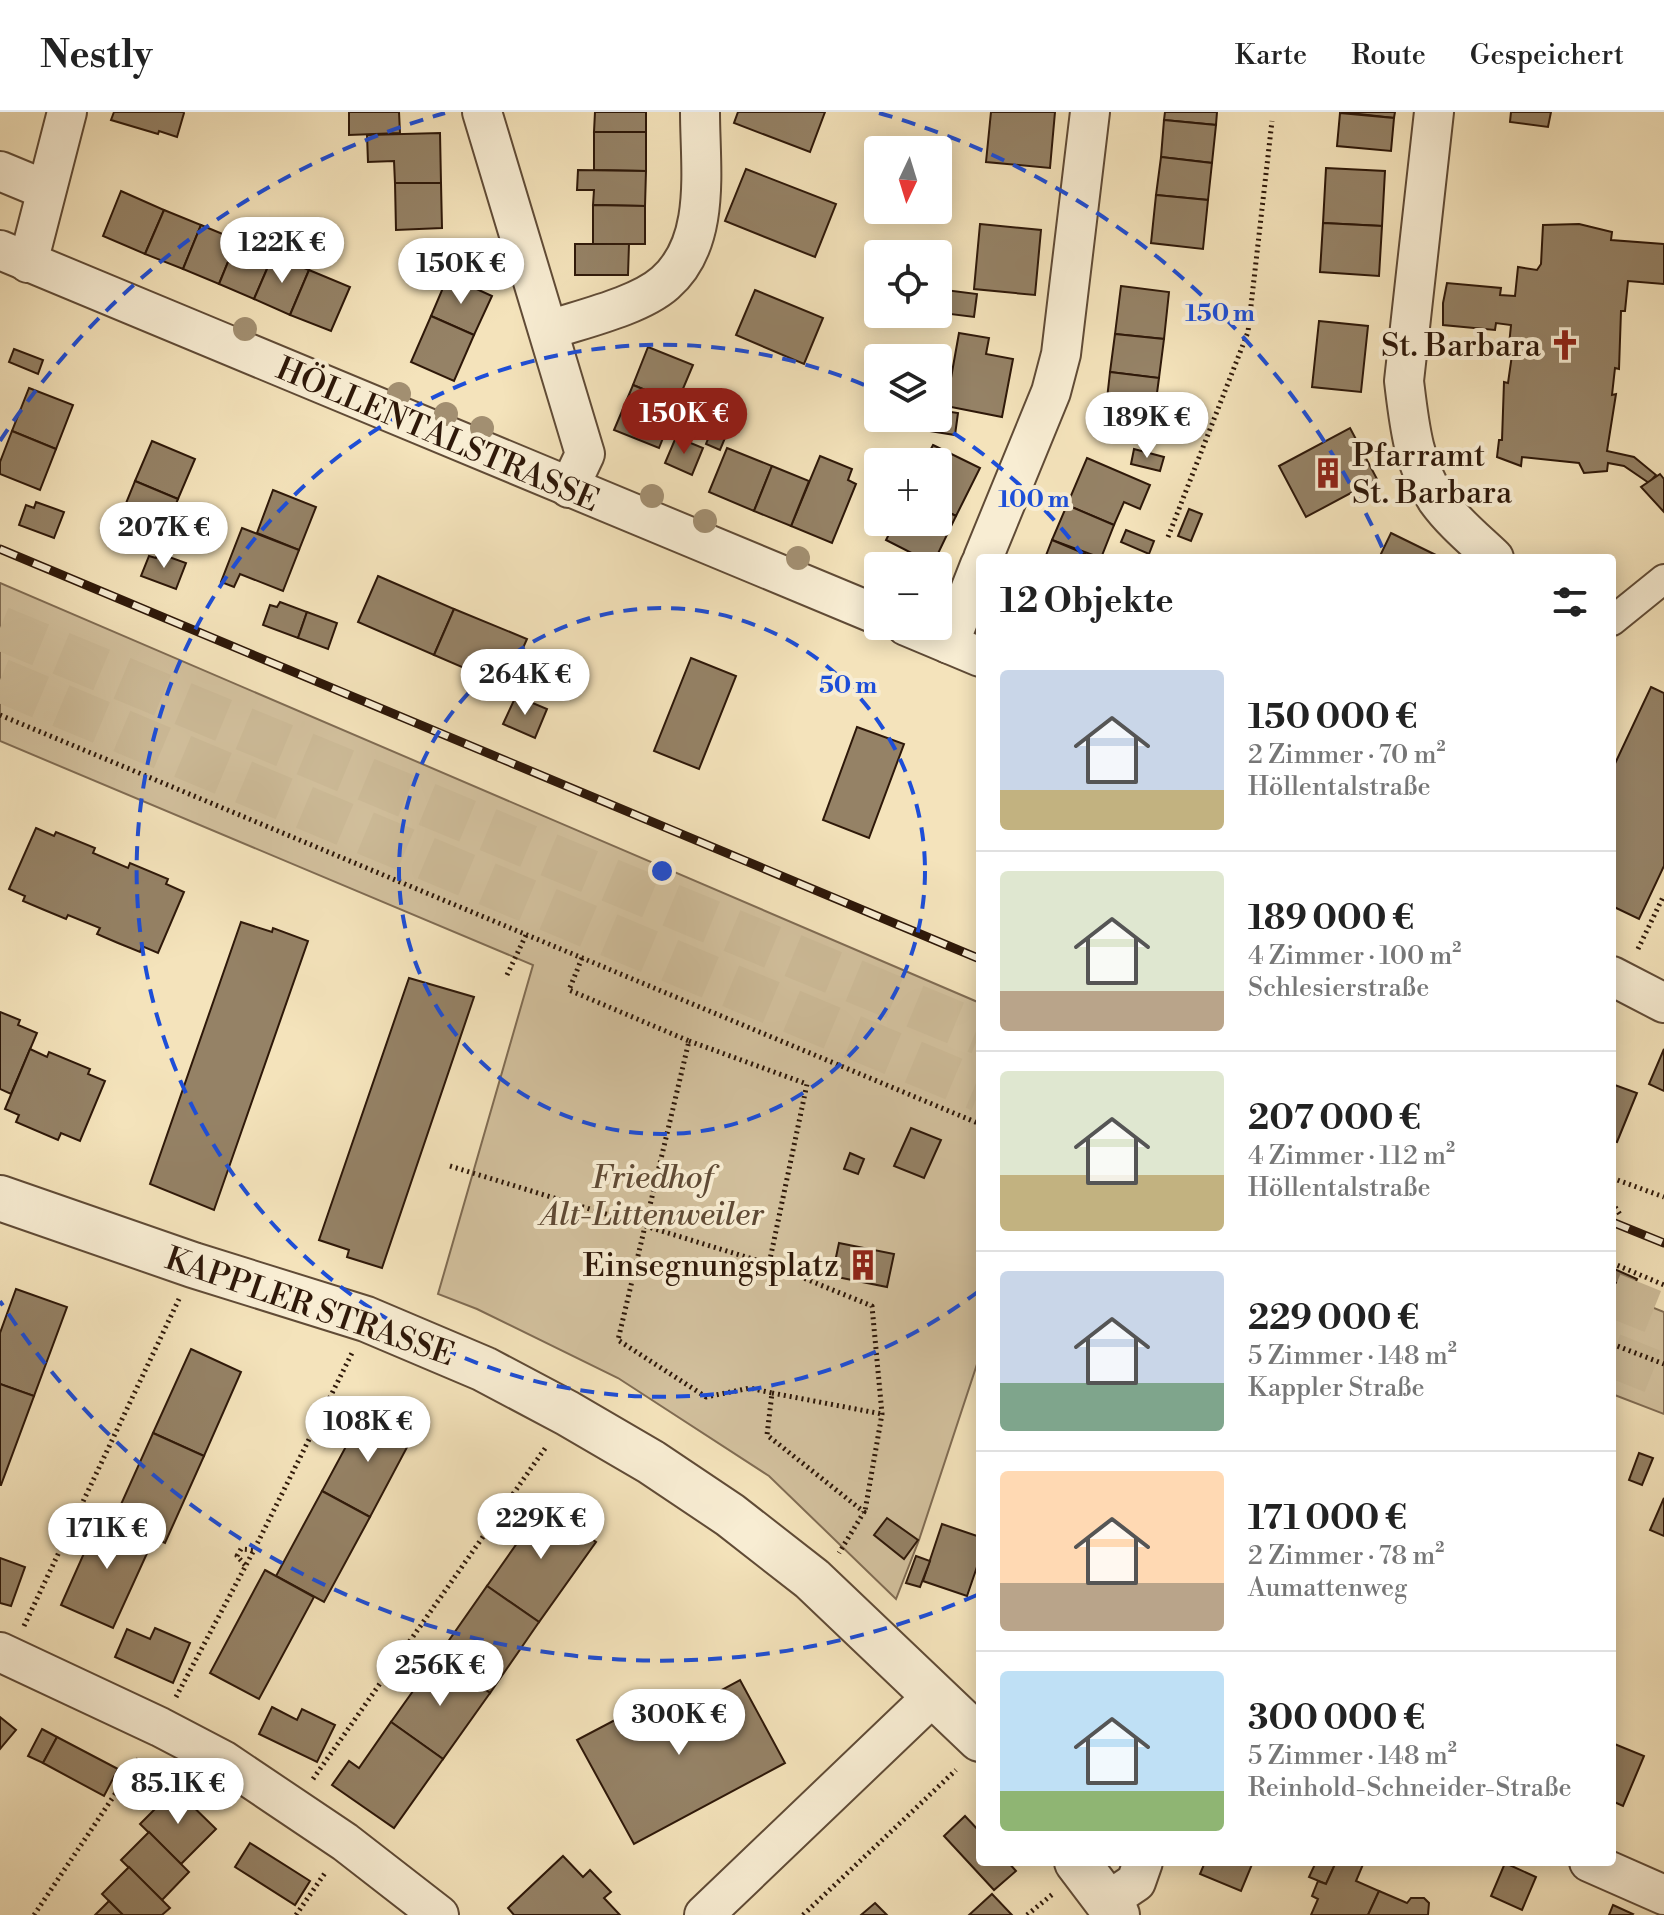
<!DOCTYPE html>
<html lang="de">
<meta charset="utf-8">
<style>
body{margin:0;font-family:"Libre Bodoni",serif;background:#f6f6f6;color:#222;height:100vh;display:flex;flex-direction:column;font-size:30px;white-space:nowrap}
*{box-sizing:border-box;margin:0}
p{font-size:26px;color:#767676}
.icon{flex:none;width:44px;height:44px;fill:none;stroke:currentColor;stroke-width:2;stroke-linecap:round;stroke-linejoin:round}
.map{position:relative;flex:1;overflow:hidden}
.drawer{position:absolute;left:976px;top:442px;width:640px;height:1312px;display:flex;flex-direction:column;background:#fff;border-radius:8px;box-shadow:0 4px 20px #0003}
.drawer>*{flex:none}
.needle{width:52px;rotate:184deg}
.buttons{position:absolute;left:864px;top:24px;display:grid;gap:16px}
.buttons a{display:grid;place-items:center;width:88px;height:88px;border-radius:8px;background:#fff;box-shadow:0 4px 20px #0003;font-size:40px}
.price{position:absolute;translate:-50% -68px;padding:0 18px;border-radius:28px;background:#fff;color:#222;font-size:26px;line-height:52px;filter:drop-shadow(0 2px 4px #0008)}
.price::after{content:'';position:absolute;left:50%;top:48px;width:24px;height:18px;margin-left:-12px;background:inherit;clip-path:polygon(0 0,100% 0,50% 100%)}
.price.current{background:#8f2418;color:#fff}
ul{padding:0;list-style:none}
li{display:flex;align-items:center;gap:24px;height:200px;padding:0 24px}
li+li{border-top:2px solid #e0e0e0}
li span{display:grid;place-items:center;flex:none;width:224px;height:160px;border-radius:8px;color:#555}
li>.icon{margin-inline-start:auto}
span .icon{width:96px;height:96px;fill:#fffc;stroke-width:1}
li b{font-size:34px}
h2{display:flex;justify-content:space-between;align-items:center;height:96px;padding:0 24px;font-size:34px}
header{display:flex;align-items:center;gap:48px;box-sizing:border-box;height:112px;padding:0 40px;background:#fff;border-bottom:2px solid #e0e0e0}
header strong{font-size:38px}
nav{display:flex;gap:44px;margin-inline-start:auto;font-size:28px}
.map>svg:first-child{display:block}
.green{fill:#d2c09d;stroke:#806c53;stroke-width:2}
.building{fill:#958266;stroke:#2e1809;stroke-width:2}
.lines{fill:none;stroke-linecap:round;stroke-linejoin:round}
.trunk-tunnel{stroke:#ccba97;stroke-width:44;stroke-dasharray:44 22;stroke-linecap:butt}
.pedestrian-casing{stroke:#604b36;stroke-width:32}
.minor-casing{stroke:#604b36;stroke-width:42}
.tertiary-casing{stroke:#604b36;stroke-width:48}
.path{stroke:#2e1809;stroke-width:5;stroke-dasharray:2 4;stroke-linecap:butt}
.pedestrian{stroke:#f8edd3;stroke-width:28}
.minor{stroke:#f8edd3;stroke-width:38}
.tertiary{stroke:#f8edd3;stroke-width:44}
.rail-casing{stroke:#2e1809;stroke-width:9}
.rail{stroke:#f8edd3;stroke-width:6;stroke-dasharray:18;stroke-linecap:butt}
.tree{fill:#a28f71}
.ring{fill:none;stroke:#1d4ed8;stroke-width:4;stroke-dasharray:14 10}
.labels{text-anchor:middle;stroke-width:8;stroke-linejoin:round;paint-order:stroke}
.poi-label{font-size:32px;fill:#2e1809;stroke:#f8edd3;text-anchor:end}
.street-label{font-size:32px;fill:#2e1809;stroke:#f8edd3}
.park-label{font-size:32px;font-style:italic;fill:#5f4a35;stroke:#f8edd3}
.centre{fill:#1d4ed8;stroke:#f8edd3;stroke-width:4}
.ring-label{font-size:24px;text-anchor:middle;font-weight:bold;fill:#1d4ed8;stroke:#f8edd3;stroke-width:8;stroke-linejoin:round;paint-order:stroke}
</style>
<header>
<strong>Nestly</strong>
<nav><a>Karte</a><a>Route</a><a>Gespeichert</a></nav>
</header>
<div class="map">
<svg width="1664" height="1803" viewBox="0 0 1664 1803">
<rect width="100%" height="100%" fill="#f4e3bb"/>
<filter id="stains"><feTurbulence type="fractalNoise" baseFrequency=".0025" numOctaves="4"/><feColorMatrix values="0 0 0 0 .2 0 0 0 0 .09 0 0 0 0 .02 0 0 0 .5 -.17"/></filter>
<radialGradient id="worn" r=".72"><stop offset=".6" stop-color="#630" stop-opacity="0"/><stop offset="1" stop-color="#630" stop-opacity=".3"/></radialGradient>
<g class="green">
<path d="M0,471L980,891V1243L919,1428L896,1487L769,1364L618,1266L477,1197L438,1182L533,853L0,629Z"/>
<path d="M1612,1179L1664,1200V1302L1612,1282Z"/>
</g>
<g class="building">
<path d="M114,0H183L184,1L177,25L159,19L158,22L111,8Z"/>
<path d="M349,0H399L400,21L349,23Z"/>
<path d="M595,0H646V20H594Z"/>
<path d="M738,0H825L810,40L734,11Z"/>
<path d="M991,0H1055L1050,56L986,50Z"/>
<path d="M1165,0H1217L1216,13L1164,8Z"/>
<path d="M1341,0H1395L1394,6Z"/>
<path d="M1511,0H1551L1548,15L1510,10Z"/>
<path d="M1340,1L1394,6L1391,39L1337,34Z"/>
<path d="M1164,8L1216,13L1212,51L1161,45Z"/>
<path d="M594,20H646V59L594,58Z"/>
<path d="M440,21L441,71H395L394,49L368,50L367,23Z"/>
<path d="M1161,45L1212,51L1208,88L1156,83Z"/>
<path d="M1326,56L1385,59L1382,114L1323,111Z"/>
<path d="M746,57L836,92L815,145L725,109Z"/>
<path d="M578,58L646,59L645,94L593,93L594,78H577Z"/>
<path d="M395,71H441L442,116L396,118Z"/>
<path d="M121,79L164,98L145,142L103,124Z"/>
<path d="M1156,83L1208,88L1203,137L1151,131Z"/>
<path d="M593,93L645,94V132H593Z"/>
<path d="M164,98L201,113L183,157L145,142Z"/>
<path d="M1323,111L1382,114L1379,164L1320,160Z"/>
<path d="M980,112L1041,118L1035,183L974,177Z"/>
<path d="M1579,112L1612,120L1611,128L1664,132V172L1628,169L1625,199H1621L1619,257L1615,256L1612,283L1616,282L1607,339L1634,345L1656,363L1649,371L1624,354L1608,351L1607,359L1584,361L1579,351L1522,345L1521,354L1497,345L1499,328H1502L1504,270L1508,271L1512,243H1508L1511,213L1496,211L1495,218L1443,213V191L1447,171L1501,176L1500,183L1515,184L1518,155L1537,158L1541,152L1543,113Z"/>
<path d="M201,113L237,128L219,172L183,157Z"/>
<path d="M237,128L273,143L254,187L219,172Z"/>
<path d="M575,132H629L628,163H575Z"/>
<path d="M273,143L309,158L290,203L254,187Z"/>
<path d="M309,158L350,175L331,219L290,203Z"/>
<path d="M448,164L492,184L474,223L431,204Z"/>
<path d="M1121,174L1169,180L1164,227L1115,222Z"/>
<path d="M755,178L823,206L804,252L736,223Z"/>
<path d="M945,178L977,182L974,205L942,201Z"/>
<path d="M431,204L474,223L454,269L411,250Z"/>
<path d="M1319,209L1368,214L1361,280L1312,275Z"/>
<path d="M959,221L989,226L986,242L1013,247L1002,305L946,294Z"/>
<path d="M1115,222L1164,227L1159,266L1110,260Z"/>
<path d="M648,235L693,253L677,291L633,273Z"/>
<path d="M14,237L43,248L38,262L9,250Z"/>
<path d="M1110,260L1159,266L1153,311L1105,305Z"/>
<path d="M633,273L677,291L659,336L614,318Z"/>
<path d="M29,276L73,293L56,337L12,319Z"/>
<path d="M720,297L735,302L720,338L706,332Z"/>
<path d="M938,298L958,301L955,323L923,318L925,306H938Z"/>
<path d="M1350,316L1377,367L1306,405L1279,354Z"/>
<path d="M12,319L56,337L40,378L0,362V350Z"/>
<path d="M676,325L703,336L692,363L665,351Z"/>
<path d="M152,329L195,347L178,387L135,369Z"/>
<path d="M933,333L980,356L956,404L938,395V350H924Z"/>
<path d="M727,336L772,354L754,399L709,380Z"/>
<path d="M1134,337L1164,345L1160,359L1131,352Z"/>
<path d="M820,344L852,357L848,368L856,372L832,431L791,414Z"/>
<path d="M1087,346L1150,373L1140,397L1124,390L1114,413L1067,393Z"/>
<path d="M772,354L809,369L791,414L754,399Z"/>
<path d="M1660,362L1664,367V400L1641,375Z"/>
<path d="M135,369L178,387L161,428L118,411Z"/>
<path d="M273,378L316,395L299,438L257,421Z"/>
<path d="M36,390L64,400L54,426L19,413L26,393L34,396Z"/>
<path d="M1067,393L1114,413L1101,446L1052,428Z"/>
<path d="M938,395L956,404L933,452L886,428L895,410H938Z"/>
<path d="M1189,397L1202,402L1191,429L1178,424Z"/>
<path d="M242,416L299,438L283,479L240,462L234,475L221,470Z"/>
<path d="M1126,418L1154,429L1149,442L1121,430Z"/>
<path d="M1391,421L1442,446H1379Z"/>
<path d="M1052,428L1095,446H1045Z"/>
<path d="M158,441L186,451L176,477L141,464L149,444L156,446Z"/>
<path d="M378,464L454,497L434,543L358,510Z"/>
<path d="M280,490L307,500L298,526L263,513L270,493L277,495Z"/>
<path d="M454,497L527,527L506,574L434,543Z"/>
<path d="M307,500L337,511L328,537L298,526Z"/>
<path d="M691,546L736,564L699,657L654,639Z"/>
<path d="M1651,575L1664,581V754L1639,807L1612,794V658Z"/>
<path d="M516,584L547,597L535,626L503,612Z"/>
<path d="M857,615L904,632L869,726L823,708Z"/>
<path d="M36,716L54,724L56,720L95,736L93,741L128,756L130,751L168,767L166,772L184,780L158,841L142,834L140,840L118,831L97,822L100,816L68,803L66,807L42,797L23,789L25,784L9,777Z"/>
<path d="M241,810L272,820L273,816L308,829L214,1098L150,1072Z"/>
<path d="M409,866L474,885L382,1156L347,1145L349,1138L319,1128Z"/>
<path d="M0,900L20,908L18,913L37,921L11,982L0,977Z"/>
<path d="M30,937L47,945L49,940L90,957L88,962L105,969L80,1029L61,1021L58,1028L16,1010L19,1003L5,997Z"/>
<path d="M1664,937V979L1649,972Z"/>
<path d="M1612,972L1637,981L1617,1030L1612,1029Z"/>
<path d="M911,1016L941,1028L924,1066L894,1054Z"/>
<path d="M850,1041L864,1047L858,1062L844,1057Z"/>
<path d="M839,1131L894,1142L887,1175L832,1164Z"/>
<path d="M1612,1156L1637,1167L1632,1178L1612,1169Z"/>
<path d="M16,1177L67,1195L34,1284L0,1272V1221Z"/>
<path d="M191,1237L241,1260L204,1344L153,1321Z"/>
<path d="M0,1272L34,1284L1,1373H0Z"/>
<path d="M365,1299L413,1324L370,1405L322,1379Z"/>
<path d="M153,1321L204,1344L165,1431L114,1408Z"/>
<path d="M1639,1341L1653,1346L1642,1373L1629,1368Z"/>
<path d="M322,1379L370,1405L324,1490L276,1464Z"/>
<path d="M1664,1386V1424L1650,1418Z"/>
<path d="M533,1387L596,1430L539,1510L487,1474L527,1417L516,1410Z"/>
<path d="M101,1403L154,1426L113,1516L61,1493Z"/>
<path d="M887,1406L918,1428L904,1447L874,1423Z"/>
<path d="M942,1412L980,1425V1446L967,1484L923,1469Z"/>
<path d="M916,1444L930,1449L920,1475L906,1471Z"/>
<path d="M0,1446L25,1455L11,1494L0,1491Z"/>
<path d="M265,1458L314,1485L259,1587L210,1561Z"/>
<path d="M487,1474L539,1510L490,1581L438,1544Z"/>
<path d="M155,1516L190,1531L173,1571L115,1545L127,1517L150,1527Z"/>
<path d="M438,1544L490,1581L443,1647L391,1610Z"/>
<path d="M740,1568L785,1651L634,1732L577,1628L670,1579L681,1600Z"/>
<path d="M272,1595L297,1608L302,1597L335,1613L317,1650L259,1622Z"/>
<path d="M0,1605L16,1618L0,1637Z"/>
<path d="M391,1610L443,1647L394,1716L332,1673L349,1649L359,1656Z"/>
<path d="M42,1617L57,1625L43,1651L28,1644Z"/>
<path d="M57,1625L118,1657L104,1684L43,1651Z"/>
<path d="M1612,1631L1644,1644L1623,1694L1612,1689Z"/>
<path d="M175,1677L216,1717L181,1752L140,1712Z"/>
<path d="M965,1704L980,1720V1750H1008L1016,1759L994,1778L944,1724Z"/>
<path d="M149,1720L189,1760L162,1788L121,1748Z"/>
<path d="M250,1731L310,1769L295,1793L235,1755Z"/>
<path d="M563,1744L583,1765L590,1758L611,1780L604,1786L620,1803H514L508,1796Z"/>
<path d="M1205,1750H1253L1241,1779L1200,1762Z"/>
<path d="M1316,1750H1336L1326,1772L1309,1765Z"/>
<path d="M1336,1750H1364L1356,1769L1379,1779L1368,1803H1311L1318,1787L1312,1784L1318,1769L1326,1772Z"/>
<path d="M1505,1751L1536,1765L1522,1798L1491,1784Z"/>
<path d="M129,1755L170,1796L162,1803H123L102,1782Z"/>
<path d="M1379,1779L1407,1791L1411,1786H1424L1429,1791L1428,1803H1368Z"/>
<path d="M992,1782L1012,1803H969Z"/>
<path d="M109,1789L123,1803H95Z"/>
<path d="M875,1791L887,1803H861Z"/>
<path d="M1613,1793L1633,1802L1632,1803H1609Z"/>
</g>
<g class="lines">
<g class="trunk-tunnel">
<path d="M0,516L980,921"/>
<path d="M0,568L980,978"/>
<path d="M1612,1183L1664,1204"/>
<path d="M1612,1243L1664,1264"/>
</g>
<defs>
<path id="pedestrian" d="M1612,509L1664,467"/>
<g id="minor">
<path d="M482,0L585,342L569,376"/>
<path d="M1434,0L1404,269C1409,310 1413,353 1437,388C1452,409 1475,428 1494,446"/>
<path d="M0,59L46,78"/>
<path d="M0,138L878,503"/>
<path d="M28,151L67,0"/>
<path d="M549,218C582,207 639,194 665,171C712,130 700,56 700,0"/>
<path d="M983,446L1051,280L1061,242L1090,0"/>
<path d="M906,514L980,545"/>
<path d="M949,532L980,453"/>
<path d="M1612,864L1664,891"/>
<path d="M0,1540L160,1615L223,1648L345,1730L439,1803"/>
<path d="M1589,1750L1664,1783"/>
<path d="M1108,1789L1136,1770L1143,1750"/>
<path d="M704,1803L935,1582"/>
</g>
<g id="tertiary">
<path d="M0,1086L193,1153L366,1207L484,1257L567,1301L651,1350L730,1403L812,1467L980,1627"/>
<path d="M1077,1750L1117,1803"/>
</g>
</defs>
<use href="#pedestrian" class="pedestrian-casing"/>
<use href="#minor" class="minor-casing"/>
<use href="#tertiary" class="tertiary-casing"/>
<g class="path">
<path d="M1168,425L1248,220L1272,9"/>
<path d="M0,603L980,1012"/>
<path d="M1638,837L1664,783"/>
<path d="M582,846L569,878L689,929L618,1228L706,1285L750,1276L772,1281L767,1323L864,1400L839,1441"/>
<path d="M507,863L526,823"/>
<path d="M689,929L807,972L769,1152L872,1194L882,1302L865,1399"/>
<path d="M450,1054L769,1152"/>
<path d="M1612,1066L1664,1085"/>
<path d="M1612,1090L1621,1104"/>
<path d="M1612,1145H1615"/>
<path d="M1612,1151L1664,1173"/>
<path d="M1612,1232L1664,1252"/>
<path d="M772,1281L882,1302"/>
<path d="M245,1453L237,1444L241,1437L254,1438"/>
<path d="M24,1514L179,1187"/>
<path d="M176,1585L254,1438L352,1241"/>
<path d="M313,1667L546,1335"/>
<path d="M34,1803L140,1645"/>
<path d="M296,1803L325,1761"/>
<path d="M803,1803L956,1658"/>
<path d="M1027,1803L1054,1781"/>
</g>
<use href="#pedestrian" class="pedestrian"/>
<use href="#minor" class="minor"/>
<use href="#tertiary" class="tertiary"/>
<defs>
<g id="rail">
<path d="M0,437L980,847"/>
<path d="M1612,1110L1664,1131"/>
</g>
</defs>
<use href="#rail" class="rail-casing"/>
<use href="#rail" class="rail"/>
</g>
<g class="tree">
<circle cx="245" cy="217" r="12"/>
<circle cx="399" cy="282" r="12"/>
<circle cx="446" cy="302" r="12"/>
<circle cx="482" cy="316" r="12"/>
<circle cx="652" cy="384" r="12"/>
<circle cx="705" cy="409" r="12"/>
<circle cx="798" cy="446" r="12"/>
</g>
<g class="ring">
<circle cx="662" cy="759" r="263"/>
<path d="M979 1179A526 526 0 1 1 876 278M933 308A526 526 0 0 1 1082 442"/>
<path d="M977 1483A789 789 0 0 1 0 1189M0 329A789 789 0 0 1 445 1M879 1A789 789 0 0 1 1386 444"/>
</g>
<defs>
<symbol id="church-bare" viewBox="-9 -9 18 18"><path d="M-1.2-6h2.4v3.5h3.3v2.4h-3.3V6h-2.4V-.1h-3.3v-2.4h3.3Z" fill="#8f2418" stroke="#f8edd3" stroke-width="2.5" paint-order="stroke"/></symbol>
<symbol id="building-bare" viewBox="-9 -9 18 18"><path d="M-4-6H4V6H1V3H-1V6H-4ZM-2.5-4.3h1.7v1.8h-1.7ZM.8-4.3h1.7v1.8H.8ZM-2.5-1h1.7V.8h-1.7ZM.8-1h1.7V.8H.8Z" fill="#8f2418" stroke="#f8edd3" stroke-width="2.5" paint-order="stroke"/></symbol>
</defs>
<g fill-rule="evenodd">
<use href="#church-bare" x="1543" y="211" width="44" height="44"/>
<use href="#building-bare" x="1306" y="339" width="44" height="44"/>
<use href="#building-bare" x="841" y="1131" width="44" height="44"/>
</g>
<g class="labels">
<g class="poi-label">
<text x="1541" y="244">St. Barbara</text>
<text x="1352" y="354" text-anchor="start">Pfarramt<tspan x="1352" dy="37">St. Barbara</tspan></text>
<text x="839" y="1164">Einsegnungsplatz</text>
</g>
<g class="street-label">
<text transform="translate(438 322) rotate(23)" y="11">HÖLLENTALSTRASSE</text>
<text transform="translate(310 1194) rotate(19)" y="11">KAPPLER STRASSE</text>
</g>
<g class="park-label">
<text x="652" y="1076">Friedhof<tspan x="652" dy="37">Alt-Littenweiler</tspan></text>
</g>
</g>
<circle cx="662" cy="759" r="12" class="centre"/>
<g class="ring-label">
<text x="1220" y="209">150 m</text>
<text x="1034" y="395">100 m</text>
<text x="848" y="581">50 m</text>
</g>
<rect width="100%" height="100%" filter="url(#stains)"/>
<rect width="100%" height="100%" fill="url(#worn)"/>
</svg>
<div class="buttons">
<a><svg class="needle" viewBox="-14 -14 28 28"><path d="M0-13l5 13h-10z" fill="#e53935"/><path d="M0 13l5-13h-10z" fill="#767676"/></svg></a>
<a><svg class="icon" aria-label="locate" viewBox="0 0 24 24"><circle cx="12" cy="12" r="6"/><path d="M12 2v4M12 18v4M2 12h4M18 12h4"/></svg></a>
<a><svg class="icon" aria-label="layers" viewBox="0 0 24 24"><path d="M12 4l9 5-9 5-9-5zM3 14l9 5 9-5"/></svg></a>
<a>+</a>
<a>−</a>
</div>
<b class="price" style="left:282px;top:173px">122K €</b>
<b class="price" style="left:461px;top:194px">150K €</b>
<b class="price current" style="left:684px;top:344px">150K €</b>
<b class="price" style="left:1147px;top:348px">189K €</b>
<b class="price" style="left:164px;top:458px">207K €</b>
<b class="price" style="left:525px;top:605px">264K €</b>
<b class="price" style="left:368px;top:1352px">108K €</b>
<b class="price" style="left:541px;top:1449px">229K €</b>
<b class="price" style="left:107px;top:1459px">171K €</b>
<b class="price" style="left:440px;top:1596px">256K €</b>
<b class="price" style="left:679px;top:1645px">300K €</b>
<b class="price" style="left:178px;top:1714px">85.1K €</b>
<section class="drawer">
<h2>12 Objekte<svg class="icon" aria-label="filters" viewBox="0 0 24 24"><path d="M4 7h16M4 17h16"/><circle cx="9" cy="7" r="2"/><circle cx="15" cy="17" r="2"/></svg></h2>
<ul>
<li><span style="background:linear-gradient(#c9d6e8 75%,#c2b280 0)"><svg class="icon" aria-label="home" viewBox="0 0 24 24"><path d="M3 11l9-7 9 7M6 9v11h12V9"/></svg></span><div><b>150 000 €</b><p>2 Zimmer · 70 m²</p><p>Höllentalstraße</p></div></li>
<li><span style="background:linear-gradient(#dfe7d0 75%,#b9a48a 0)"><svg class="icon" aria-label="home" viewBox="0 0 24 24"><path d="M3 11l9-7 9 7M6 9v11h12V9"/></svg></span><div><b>189 000 €</b><p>4 Zimmer · 100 m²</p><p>Schlesierstraße</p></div></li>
<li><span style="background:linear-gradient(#dfe7d0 65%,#c2b280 0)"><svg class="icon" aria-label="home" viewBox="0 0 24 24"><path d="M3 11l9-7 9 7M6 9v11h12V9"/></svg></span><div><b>207 000 €</b><p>4 Zimmer · 112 m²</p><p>Höllentalstraße</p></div></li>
<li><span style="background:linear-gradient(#c9d6e8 70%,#7fa58c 0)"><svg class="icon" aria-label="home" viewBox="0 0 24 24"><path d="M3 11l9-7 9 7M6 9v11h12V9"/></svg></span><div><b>229 000 €</b><p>5 Zimmer · 148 m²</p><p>Kappler Straße</p></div></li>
<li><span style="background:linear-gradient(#ffd9b3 70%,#b9a48a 0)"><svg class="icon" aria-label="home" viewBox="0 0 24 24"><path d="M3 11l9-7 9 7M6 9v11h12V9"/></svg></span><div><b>171 000 €</b><p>2 Zimmer · 78 m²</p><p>Aumattenweg</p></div></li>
<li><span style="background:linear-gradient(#bfe0f5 75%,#8fb573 0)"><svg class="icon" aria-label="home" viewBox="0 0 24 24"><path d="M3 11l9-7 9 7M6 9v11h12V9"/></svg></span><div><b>300 000 €</b><p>5 Zimmer · 148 m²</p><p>Reinhold-Schneider-Straße</p></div></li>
</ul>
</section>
</div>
